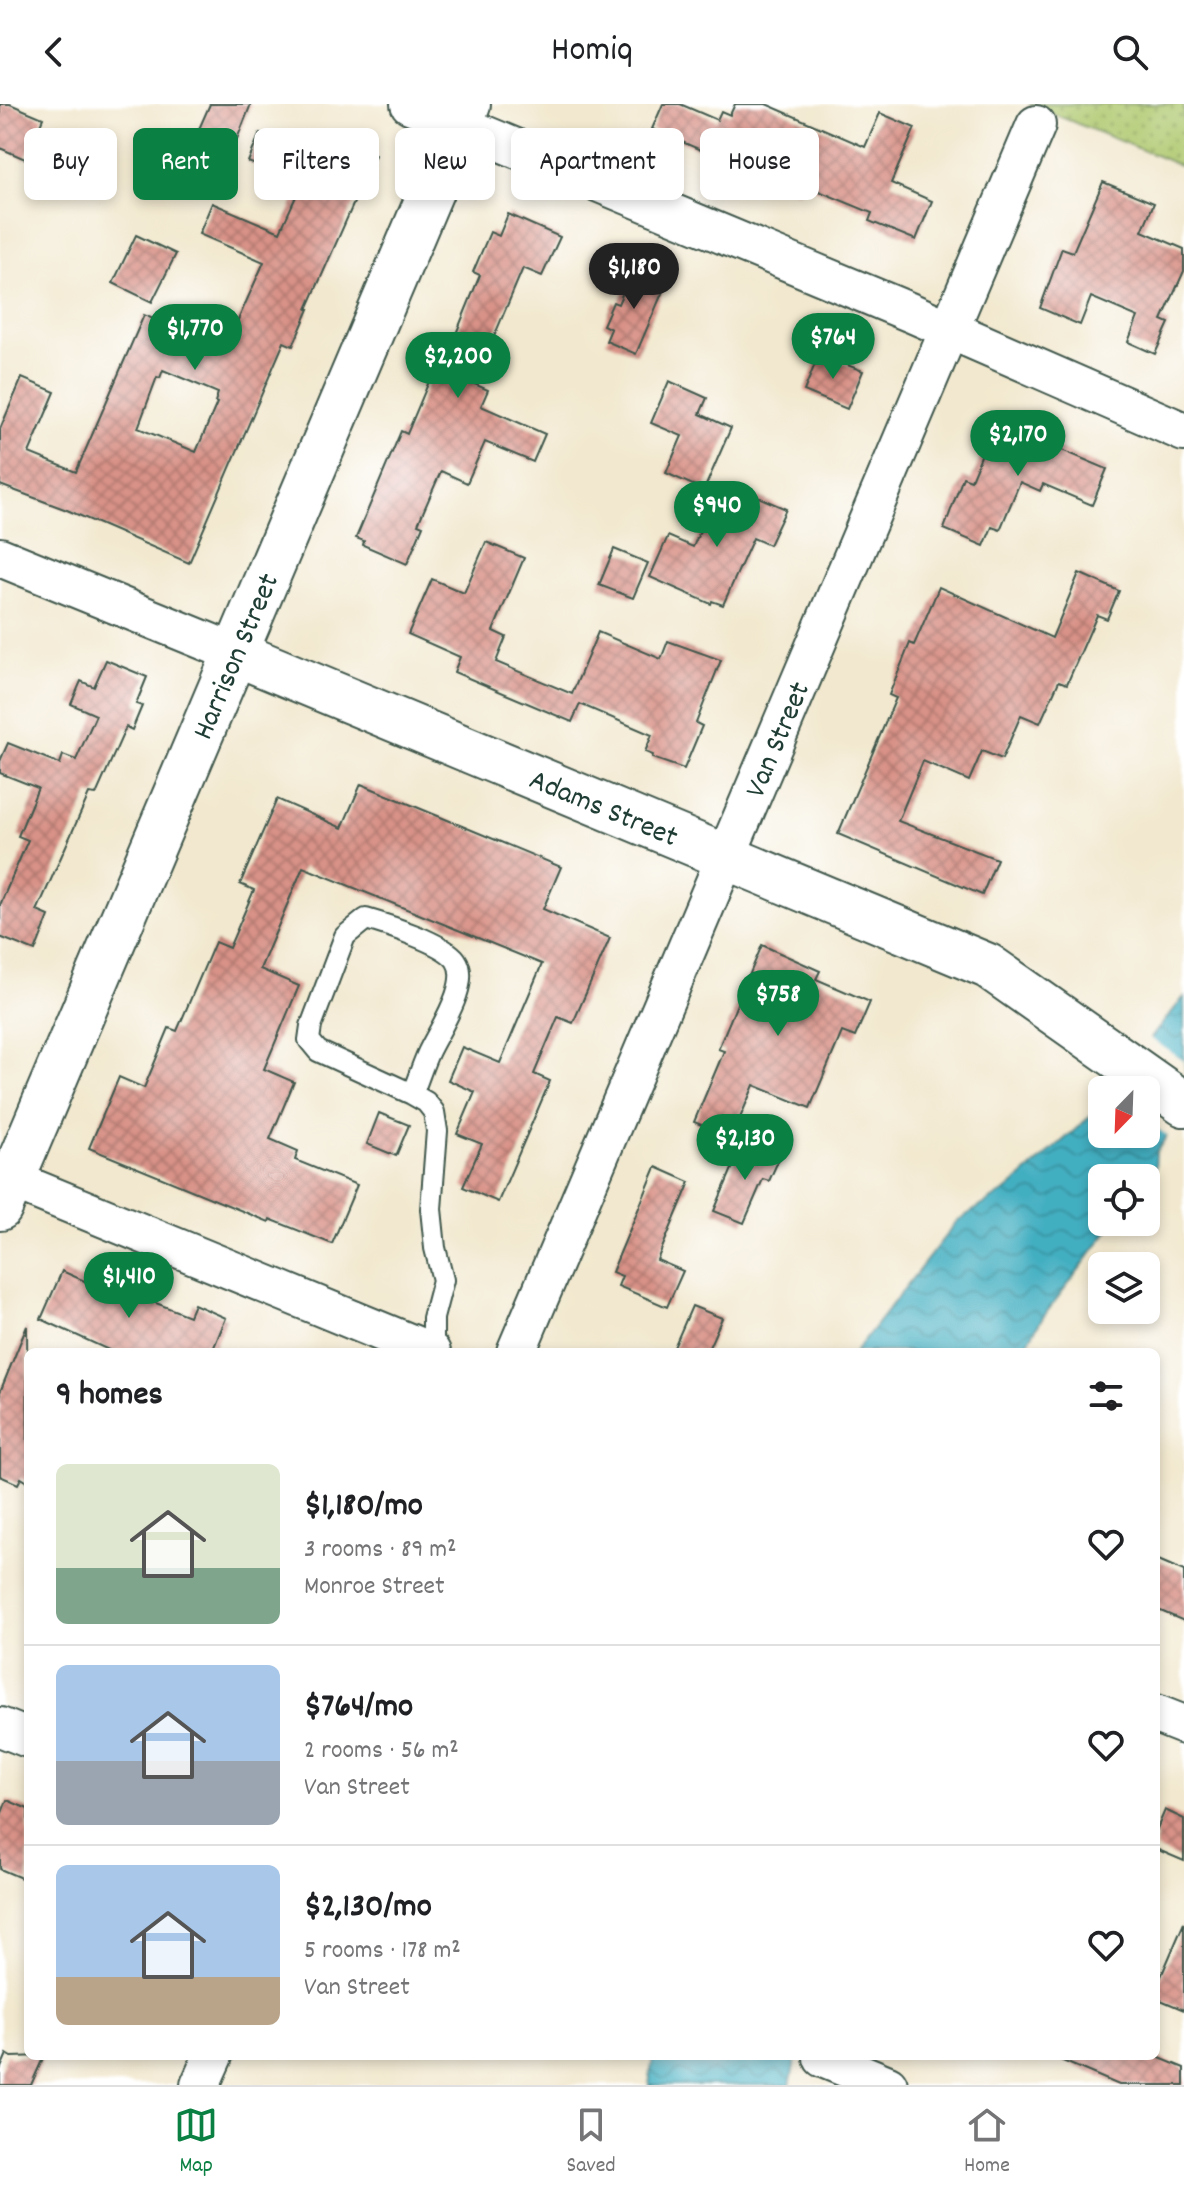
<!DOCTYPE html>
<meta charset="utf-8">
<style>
body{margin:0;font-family:Dekko,sans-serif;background:#f2f2f2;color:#202124;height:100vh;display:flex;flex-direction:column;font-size:30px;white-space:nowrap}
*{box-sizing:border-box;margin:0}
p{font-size:26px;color:#757577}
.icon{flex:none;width:44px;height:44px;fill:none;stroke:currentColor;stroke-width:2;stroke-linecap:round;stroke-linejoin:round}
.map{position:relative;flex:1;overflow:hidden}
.sheet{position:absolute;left:24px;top:1244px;width:1136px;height:712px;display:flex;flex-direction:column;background:#fff;border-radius:12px;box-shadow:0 4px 12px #0003}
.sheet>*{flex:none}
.top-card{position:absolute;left:24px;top:24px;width:1136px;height:72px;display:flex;gap:16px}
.needle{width:52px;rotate:203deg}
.controls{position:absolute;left:1088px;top:972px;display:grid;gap:16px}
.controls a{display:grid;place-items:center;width:72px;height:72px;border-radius:12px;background:#fff;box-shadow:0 4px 12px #0003;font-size:40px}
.price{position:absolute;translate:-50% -68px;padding:0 18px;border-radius:28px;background:#0b8043;color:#fff;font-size:26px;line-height:52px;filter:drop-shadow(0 2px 4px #0008)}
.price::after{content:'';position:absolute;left:50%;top:48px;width:24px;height:18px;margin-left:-12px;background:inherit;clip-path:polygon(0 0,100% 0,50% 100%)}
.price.current{background:#222;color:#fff}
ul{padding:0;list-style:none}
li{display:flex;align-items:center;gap:24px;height:200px;padding:0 32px}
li+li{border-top:2px solid #e0e0e0}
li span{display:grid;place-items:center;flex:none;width:224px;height:160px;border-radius:12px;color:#555}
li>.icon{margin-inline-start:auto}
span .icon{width:96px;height:96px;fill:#fffc;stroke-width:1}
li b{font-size:34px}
h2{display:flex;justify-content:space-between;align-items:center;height:96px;padding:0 32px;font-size:34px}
.chip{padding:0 28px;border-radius:12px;background:#fff;box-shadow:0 4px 12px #0003;font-size:28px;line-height:72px}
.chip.current{background:#0b8043;color:#fff}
header{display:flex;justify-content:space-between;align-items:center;height:104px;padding:0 32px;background:#fff;font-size:36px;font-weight:600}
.dock{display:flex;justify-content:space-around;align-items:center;height:112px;border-top:2px solid #e0e0e0;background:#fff;font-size:22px;color:#757577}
.dock a{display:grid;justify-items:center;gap:4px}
.dock .current{color:#0b8043}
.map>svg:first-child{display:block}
.park{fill:url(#park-dots);stroke:#678250;stroke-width:2}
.water{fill:url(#water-waves);stroke:#31767a;stroke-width:2}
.pier{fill:#f2e8cf}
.building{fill:url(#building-cross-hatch);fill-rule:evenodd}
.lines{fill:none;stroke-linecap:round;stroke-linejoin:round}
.service-casing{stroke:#3f574b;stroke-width:24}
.minor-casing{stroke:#3f574b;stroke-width:42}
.tertiary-casing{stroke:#3f574b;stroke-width:48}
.service{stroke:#fff;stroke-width:20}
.minor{stroke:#fff;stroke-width:38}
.tertiary{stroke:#fff;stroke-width:44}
.labels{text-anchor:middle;stroke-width:8;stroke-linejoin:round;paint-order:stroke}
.street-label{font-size:30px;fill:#1f3d34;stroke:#fff}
</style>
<header><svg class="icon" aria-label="back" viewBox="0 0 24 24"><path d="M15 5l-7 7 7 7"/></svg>Homiq<svg class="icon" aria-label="search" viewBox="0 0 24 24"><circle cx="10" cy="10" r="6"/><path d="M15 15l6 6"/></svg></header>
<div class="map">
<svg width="1184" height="1981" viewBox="0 0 1184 1981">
<defs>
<pattern id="park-dots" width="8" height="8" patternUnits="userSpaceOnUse" patternTransform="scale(2)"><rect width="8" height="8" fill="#afc86d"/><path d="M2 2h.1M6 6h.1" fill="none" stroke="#8ea45a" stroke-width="1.8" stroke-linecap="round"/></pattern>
<pattern id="water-waves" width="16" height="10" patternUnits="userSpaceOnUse" patternTransform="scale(2)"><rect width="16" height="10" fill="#43afc1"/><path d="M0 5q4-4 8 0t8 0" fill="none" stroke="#37909e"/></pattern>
<pattern id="building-cross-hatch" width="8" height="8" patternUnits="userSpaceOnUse" patternTransform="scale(2)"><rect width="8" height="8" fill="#d99287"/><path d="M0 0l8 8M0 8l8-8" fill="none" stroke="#af786f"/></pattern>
</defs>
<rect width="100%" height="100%" fill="#fff"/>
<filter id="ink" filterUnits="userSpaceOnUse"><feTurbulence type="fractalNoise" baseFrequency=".0125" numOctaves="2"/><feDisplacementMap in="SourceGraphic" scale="16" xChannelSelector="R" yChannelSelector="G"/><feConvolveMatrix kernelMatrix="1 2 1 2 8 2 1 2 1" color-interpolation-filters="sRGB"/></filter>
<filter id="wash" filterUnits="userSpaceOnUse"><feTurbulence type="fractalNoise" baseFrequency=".006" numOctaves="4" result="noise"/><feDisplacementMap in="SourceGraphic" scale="32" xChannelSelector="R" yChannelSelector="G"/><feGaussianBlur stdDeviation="1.8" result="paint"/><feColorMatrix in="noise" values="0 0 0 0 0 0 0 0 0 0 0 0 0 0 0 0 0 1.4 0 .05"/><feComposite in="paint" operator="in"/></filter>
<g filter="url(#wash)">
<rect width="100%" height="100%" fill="#f2e8cf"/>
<path class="park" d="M1029,0H1184V63Z"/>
<g class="water">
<path d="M1184,893V1007L1156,1048L1155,1066L1146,1077V1074H1102V1118H1115L1043,1213L1022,1248H855L957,1117L1008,1085L1102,1002V1030H1146V986L1142,945Z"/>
<path d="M653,1952H796L790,1981H649Z"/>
</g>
<path class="pier" d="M1147,932L1184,957V1014L1171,1034L1146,1017V986H1109Z"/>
<g id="blocks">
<g class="building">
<path d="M0,0H10L43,14L25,55L0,44Z"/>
<path d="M210,0H251L235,40L199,25Z"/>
<path d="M663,0H680L717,16L721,7L730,11L735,0H766L865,43L880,9L915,24L891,79L932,97L916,136L869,117L872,109L802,80L798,88L652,25Z"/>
<path d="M260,29L304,47L309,35L321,40L325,31L375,51L307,205H309L293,242L284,238L189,459L67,406L0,381V325L22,274L55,288L29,349L76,368L144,211L225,245L264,158L199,130L212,99L280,128L302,79L248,58ZM163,266L218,289L215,298L217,299L196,348L138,324L157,273L160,274Z"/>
<path d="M1103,78L1154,99L1142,127L1184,145V167L1162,216L1169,219L1155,250L1128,238L1138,213L1091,193L1080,221L1040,204L1062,144L1073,148Z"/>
<path d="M508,110L560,133L542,172L523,164L474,280L488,286L481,302L545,330L533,358L485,338L467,379L441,367L418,420L423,422L407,460L363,441L364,437L356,434L401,327L407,330L443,244L449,247L480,171L473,168L490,128L499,132Z"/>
<path d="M136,131L176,150L152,198L113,179Z"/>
<path d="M633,165L666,180L636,250L606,237L611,225L603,221L613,198L618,200Z"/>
<path d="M819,250L863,267L847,305L804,287Z"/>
<path d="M669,277L707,294L700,310L731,324L704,386L666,369L682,332L651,319Z"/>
<path d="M1015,313L1062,333L1057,344L1107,365L1092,401L1043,380L1040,387L1020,378L1000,426L992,423L984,442L944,425L963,373L971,376L993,323L1008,329Z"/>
<path d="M716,390L748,404L754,391L786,405L769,441L753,434L723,501L712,497L711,500L650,473L668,432L693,443Z"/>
<path d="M486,438L524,454L493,527L506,533L496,558L572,590L598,528L661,555L668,537L721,556L696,619L702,622L684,665L652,654L653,651L645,648L652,631L580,600L572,618L454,568L460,553L408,530L432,475L464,489Z"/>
<path d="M614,445L648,459L633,494L599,481Z"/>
<path d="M1079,469L1119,487L1107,515L1097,511L1067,580L1059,577L1040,619L1021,611L1002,655L982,647L969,677L923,657L898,717L997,755L982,791L838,730L896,594L889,591L910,539L914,541L939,483L1052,534Z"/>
<path d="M106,556L147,573L136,600L142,602L132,626L126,623L96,691L89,690L37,807L49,812L35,847L0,833V801L28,736L18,732L38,684L0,669V657L8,639L60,660L63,651L76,656L96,611L71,600L81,577L94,583Z"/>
<path d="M361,680L561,763L543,805L610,834L573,919L558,913L534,970L550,977L498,1098L463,1083L482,1040L457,1030L475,988L448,976L462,943L500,959L542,860L303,763L260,865L299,882L264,965L294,978L270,1035L298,1047L295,1056L357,1081L332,1140L270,1115L269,1118L89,1044L119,973L144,984L169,924L177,927L215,838L229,844L254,786L240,780L277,695L342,724Z"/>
<path d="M762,841L820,867L816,875L870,898L855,933L842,928L810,1004L754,981L732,1033L694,1018L724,947L718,945Z"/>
<path d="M379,1009L409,1021L396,1052L367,1040Z"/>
<path d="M743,1039L779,1055L769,1077L763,1075L744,1119L714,1107Z"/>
<path d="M656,1063L690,1078L657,1156L683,1167L667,1203L618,1182L622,1172L612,1168Z"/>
<path d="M62,1167L125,1195L128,1188L189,1212L194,1200L226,1214L212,1248H113L41,1215Z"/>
<path d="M692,1202L722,1214L707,1248H672Z"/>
<path d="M27,1222L28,1378L21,1374L18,1380L0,1372V1288Z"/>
<path d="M1156,1455L1184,1467V1517L1156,1505Z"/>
<path d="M7,1696L28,1705V1777L0,1765V1714Z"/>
<path d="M1165,1706L1184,1715V1757L1156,1745V1727Z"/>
<path d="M1184,1819V1906L1156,1894V1884Z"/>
<path d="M7,1950L12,1953L44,1952L31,1981H0V1966Z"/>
<path d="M1051,1952H1155L1184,1964V1981H1119Z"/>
</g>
</g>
</g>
<g filter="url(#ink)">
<use href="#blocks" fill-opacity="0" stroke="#3f574b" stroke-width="2"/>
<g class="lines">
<defs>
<path id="service" d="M412,990C418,976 422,962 428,949C438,927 472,879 456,856C444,839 387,821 366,815L345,832L311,922L309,936L318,947L412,990L426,998L434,1008L437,1027L431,1105L435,1144L443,1176L433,1214V1248"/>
<g id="minor">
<path d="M410,0L914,210L1184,328"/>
<path d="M0,453L235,549"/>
<path d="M0,1071L431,1248"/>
<path id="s1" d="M516,1248L1036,21"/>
<path d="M1156,1610L1184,1621"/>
<path d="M0,1623L28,1634"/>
<path d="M823,1954L888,1981"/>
<path d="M200,1981L213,1952"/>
</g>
<g id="tertiary">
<path id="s2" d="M235,549L988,862L1184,1000"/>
<path id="s3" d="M0,1104L468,0"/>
</g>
</defs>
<use href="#service" class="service-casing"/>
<use href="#minor" class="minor-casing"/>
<use href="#tertiary" class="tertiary-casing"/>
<use href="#service" class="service"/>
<use href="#minor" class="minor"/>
<use href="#tertiary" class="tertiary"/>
</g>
</g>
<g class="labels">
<g class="street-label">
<text dy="10" stroke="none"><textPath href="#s3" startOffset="600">Harrison Street</textPath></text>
<text dy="10" stroke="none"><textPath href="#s1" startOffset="666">Van Street</textPath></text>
<text dy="10" stroke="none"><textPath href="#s2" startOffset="400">Adams Street</textPath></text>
</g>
</g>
</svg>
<div class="controls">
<a><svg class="needle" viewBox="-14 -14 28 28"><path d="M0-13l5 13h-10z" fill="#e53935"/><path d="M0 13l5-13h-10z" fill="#757577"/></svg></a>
<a><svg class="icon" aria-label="locate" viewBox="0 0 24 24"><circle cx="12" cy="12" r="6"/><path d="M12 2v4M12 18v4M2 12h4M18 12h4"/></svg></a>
<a><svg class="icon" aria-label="layers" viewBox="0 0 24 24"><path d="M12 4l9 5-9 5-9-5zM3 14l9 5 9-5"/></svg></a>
</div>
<b class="price current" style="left:634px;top:207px">$1,180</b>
<b class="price" style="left:195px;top:268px">$1,770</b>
<b class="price" style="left:833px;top:277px">$764</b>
<b class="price" style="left:458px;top:296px">$2,200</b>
<b class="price" style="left:1018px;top:374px">$2,170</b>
<b class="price" style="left:717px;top:445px">$940</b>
<b class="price" style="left:778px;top:934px">$758</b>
<b class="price" style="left:745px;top:1078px">$2,130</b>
<b class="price" style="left:129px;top:1216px">$1,410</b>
<div class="top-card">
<a class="chip">Buy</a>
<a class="chip current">Rent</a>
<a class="chip">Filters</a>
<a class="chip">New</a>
<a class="chip">Apartment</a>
<a class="chip">House</a>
</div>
<section class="sheet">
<h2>9 homes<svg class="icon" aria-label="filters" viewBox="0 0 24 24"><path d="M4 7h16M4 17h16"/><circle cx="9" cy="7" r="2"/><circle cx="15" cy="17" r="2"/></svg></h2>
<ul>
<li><span style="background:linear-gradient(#dfe7d0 65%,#7fa58c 0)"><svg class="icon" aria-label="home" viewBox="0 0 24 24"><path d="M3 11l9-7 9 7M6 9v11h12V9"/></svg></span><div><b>$1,180/mo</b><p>3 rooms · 89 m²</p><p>Monroe Street</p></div><svg class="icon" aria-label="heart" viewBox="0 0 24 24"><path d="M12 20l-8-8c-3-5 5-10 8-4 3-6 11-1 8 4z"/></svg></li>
<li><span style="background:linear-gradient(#a9c7e8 60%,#9aa5b1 0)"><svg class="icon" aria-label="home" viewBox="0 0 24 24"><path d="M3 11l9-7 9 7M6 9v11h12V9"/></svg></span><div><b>$764/mo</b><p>2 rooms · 56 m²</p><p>Van Street</p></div><svg class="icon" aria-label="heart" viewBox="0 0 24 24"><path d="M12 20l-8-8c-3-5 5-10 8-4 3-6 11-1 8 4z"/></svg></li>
<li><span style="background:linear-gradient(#a9c7e8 70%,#b9a48a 0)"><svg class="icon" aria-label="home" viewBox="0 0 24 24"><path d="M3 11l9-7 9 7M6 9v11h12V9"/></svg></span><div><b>$2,130/mo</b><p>5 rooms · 178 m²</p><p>Van Street</p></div><svg class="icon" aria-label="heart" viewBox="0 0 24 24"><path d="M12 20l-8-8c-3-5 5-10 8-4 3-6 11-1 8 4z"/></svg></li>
</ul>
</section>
</div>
<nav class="dock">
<a class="current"><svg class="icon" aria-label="map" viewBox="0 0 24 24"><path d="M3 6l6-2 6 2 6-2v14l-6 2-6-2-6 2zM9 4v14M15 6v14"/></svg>Map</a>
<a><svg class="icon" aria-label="saved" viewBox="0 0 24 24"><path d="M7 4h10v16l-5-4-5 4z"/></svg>Saved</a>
<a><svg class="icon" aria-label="home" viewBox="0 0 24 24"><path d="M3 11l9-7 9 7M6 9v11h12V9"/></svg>Home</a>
</nav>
